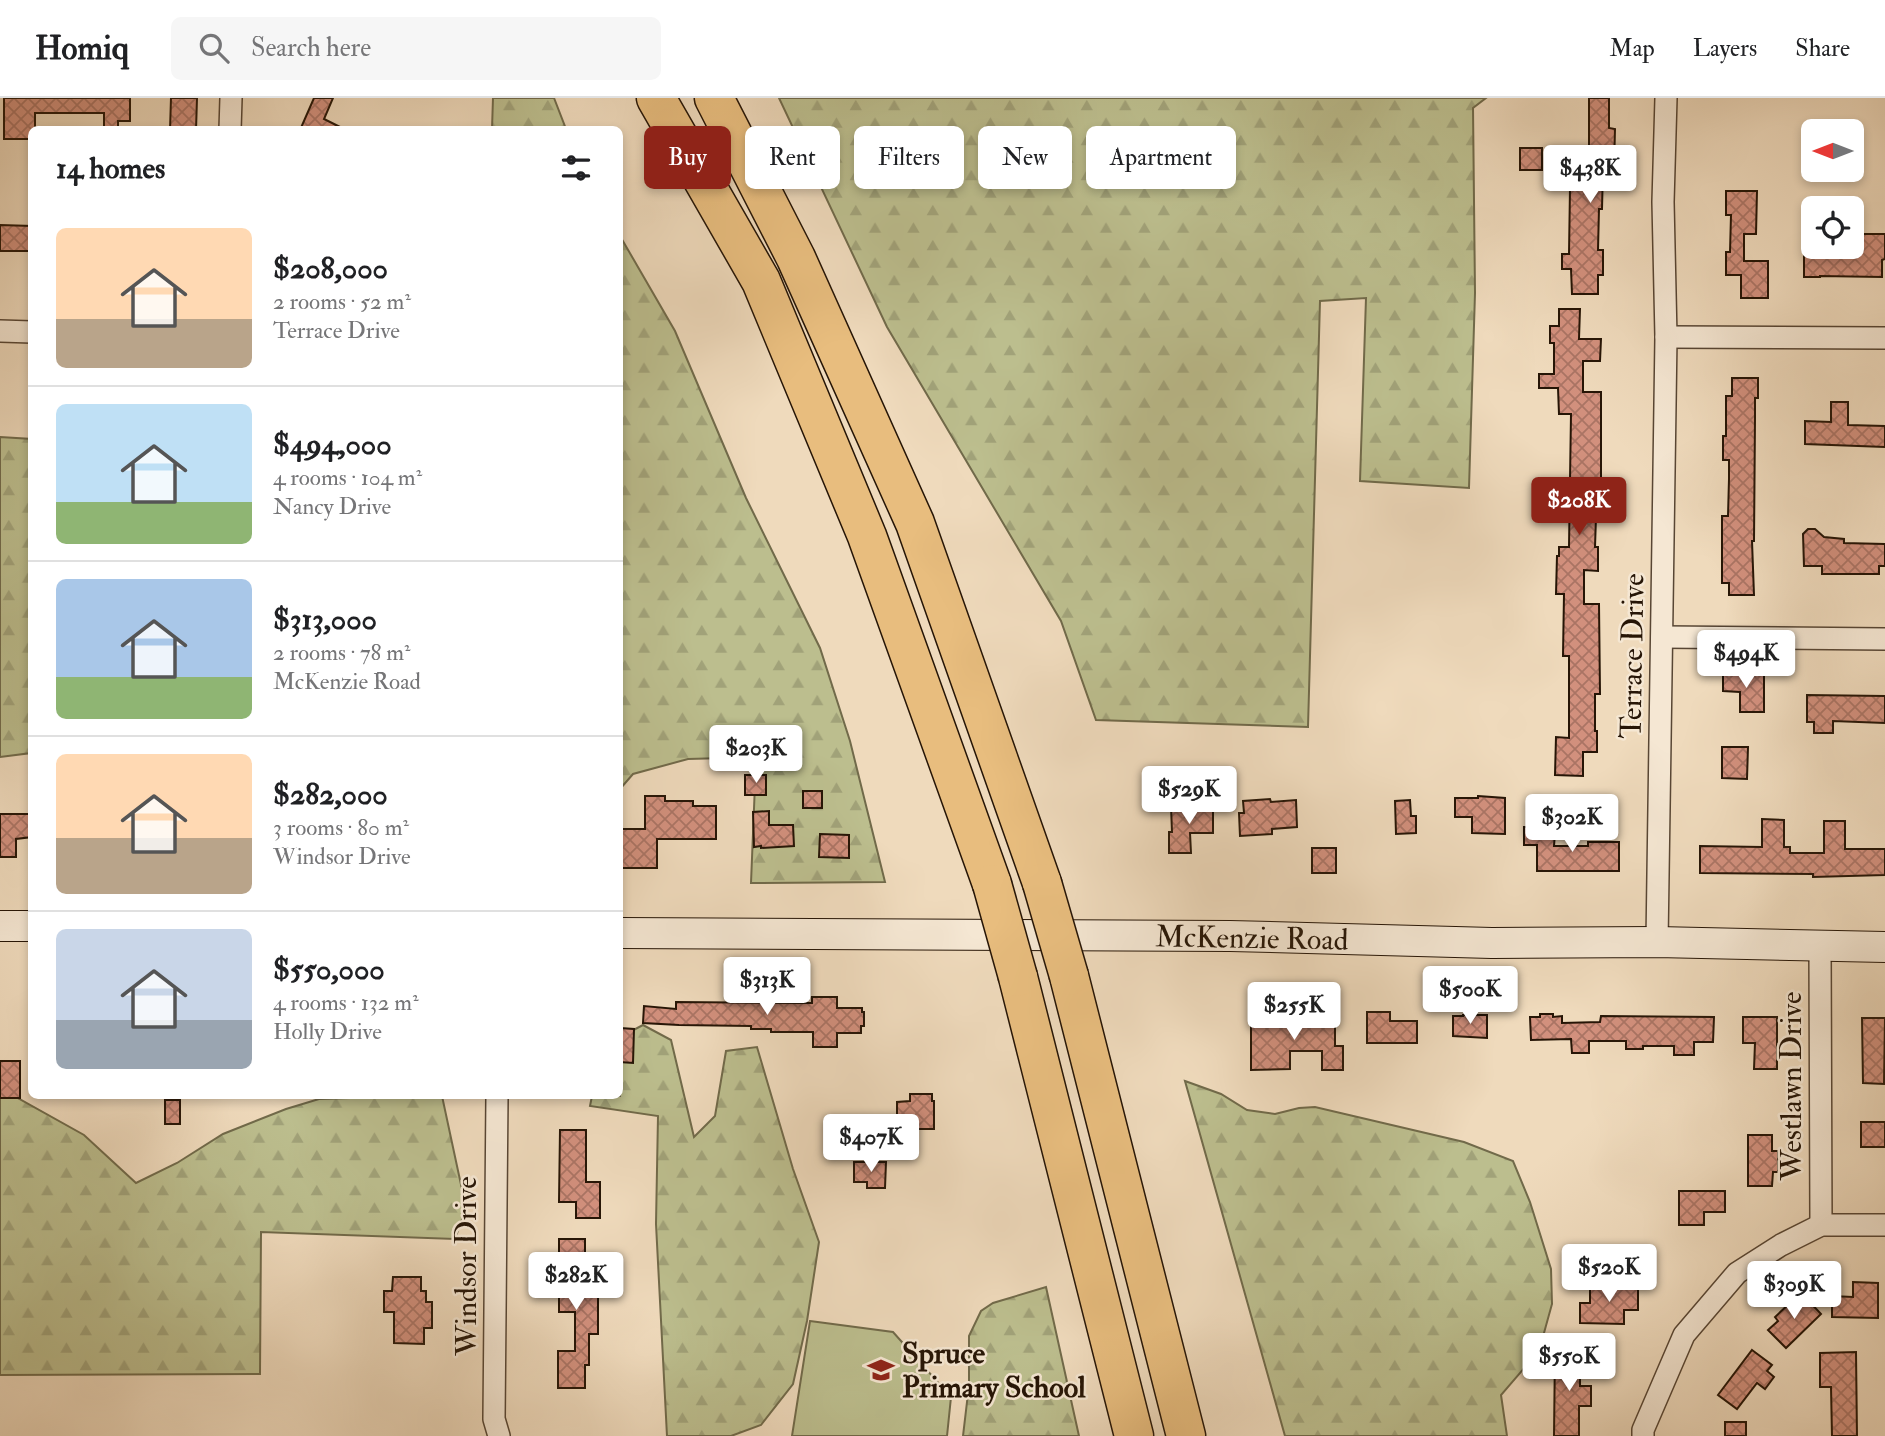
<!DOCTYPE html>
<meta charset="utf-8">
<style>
body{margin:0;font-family:"IM FELL Double Pica",serif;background:#f6f6f6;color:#202124;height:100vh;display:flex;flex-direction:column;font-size:26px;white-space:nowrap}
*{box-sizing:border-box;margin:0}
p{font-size:23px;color:#757577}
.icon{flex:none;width:38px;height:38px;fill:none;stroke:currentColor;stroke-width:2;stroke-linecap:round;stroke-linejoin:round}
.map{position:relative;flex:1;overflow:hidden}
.sheet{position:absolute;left:28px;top:28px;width:595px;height:973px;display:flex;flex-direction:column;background:#fff;border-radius:10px;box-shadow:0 4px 10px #0003}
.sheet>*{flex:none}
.banner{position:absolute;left:644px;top:28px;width:665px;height:63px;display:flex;gap:14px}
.needle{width:46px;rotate:270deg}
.buttons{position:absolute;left:1801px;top:21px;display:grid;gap:14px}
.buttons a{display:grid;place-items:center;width:63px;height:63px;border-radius:10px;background:#fff;box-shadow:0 4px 10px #0003;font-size:35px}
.price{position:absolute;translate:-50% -60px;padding:0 16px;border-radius:7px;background:#fff;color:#222;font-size:23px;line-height:46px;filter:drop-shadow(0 2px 4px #0008)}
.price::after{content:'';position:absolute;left:50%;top:42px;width:21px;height:16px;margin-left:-10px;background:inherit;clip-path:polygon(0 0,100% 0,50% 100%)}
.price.on{background:#8f2418;color:#fff}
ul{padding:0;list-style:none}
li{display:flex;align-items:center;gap:21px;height:175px;padding:0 28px}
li+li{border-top:2px solid #e0e0e0}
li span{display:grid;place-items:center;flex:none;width:196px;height:140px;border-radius:10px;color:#555}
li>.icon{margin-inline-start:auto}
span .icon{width:84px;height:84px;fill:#fffc;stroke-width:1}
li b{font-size:30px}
h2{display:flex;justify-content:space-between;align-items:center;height:84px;padding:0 28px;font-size:30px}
.chip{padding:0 24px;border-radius:10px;background:#fff;box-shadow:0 4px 10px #0003;font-size:24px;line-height:63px}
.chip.on{background:#8f2418;color:#fff}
header{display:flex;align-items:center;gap:42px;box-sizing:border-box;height:98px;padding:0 35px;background:#fff;border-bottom:2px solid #e0e0e0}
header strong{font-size:33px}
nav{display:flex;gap:38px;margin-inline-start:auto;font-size:24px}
.search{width:490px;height:63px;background:#f6f6f6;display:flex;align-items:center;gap:18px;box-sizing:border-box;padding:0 24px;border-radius:10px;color:#757577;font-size:26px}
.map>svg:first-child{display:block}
.green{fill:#bcbe8e;stroke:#716a4a;stroke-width:2}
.forest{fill:url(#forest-firs);stroke:#716a4a;stroke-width:2}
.building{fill:url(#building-cross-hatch);stroke:#261506;stroke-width:2}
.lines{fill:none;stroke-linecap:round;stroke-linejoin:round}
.street-casing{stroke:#584634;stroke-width:24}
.secondary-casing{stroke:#261506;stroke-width:32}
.highway-casing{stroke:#261506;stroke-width:41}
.street{stroke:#f5e7d3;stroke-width:21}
.secondary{stroke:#f5e7d3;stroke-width:30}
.highway{stroke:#e8bd7e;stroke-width:38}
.highway-bridge-casing{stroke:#261506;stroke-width:41;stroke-linecap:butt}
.highway-bridge{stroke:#e8bd7e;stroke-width:38}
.labels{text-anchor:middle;stroke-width:5;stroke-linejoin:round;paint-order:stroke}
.street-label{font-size:30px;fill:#261506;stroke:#f5e7d3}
.poi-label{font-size:30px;font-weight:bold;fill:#261506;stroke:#f5e7d3;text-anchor:start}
</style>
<header>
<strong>Homiq</strong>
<div class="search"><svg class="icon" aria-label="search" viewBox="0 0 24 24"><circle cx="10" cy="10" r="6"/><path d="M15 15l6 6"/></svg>Search here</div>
<nav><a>Map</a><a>Layers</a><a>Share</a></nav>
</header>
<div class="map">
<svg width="1885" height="1338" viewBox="0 0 1885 1338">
<defs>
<pattern id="forest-firs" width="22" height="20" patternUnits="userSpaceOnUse" patternTransform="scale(1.75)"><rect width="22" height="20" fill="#bcbe8e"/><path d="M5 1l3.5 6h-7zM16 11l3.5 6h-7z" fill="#a1a279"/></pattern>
<pattern id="building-cross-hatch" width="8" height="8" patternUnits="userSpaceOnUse" patternTransform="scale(1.75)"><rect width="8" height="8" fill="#d2907d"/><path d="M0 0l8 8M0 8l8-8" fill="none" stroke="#aa7464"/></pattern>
</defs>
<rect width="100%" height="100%" fill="#efdabc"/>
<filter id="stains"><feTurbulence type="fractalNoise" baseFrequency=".00286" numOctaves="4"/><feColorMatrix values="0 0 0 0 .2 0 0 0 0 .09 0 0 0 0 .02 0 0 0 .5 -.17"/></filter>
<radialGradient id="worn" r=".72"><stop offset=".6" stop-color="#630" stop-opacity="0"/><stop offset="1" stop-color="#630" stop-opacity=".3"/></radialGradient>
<path class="green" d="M810,1223L893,1234L951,1299L947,1338H792Z"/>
<g class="forest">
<path d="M493,0H554L566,31H492Z"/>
<path d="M779,0H1486L1473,10L1475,195L1469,390L1360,383L1366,200L1320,203L1308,629L1096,622L1061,523L887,229Z"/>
<path d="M620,138L675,233L746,400L820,550L850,643L885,784L751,785L756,661L724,660L688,661L633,676L620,691Z"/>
<path d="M0,339L32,341L31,655L0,659Z"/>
<path d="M643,927L671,942L694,1039L715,1018L726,953L757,949L793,1071L819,1144L807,1223L793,1286L761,1327L731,1338H667L656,1126L658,1018L590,1008L592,998H620V939Z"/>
<path d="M1185,983L1221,996L1247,1012L1275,1016L1299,1010L1315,1009L1464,1044L1513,1063L1530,1104L1551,1171L1552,1206L1539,1253L1501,1297L1507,1338H1285Z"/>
<path d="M0,990L84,1037L136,1085L177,1065L223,1036L286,1011L319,1001L382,999L383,998H442L466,1110L455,1141L261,1134L260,1276L0,1277Z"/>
<path d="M1046,1189L1079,1338H963L969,1287V1238L981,1213L993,1205Z"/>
</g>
<g class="building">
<path d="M4,0H130V23H118V32H104V15H35V32H32V41H4Z"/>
<path d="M171,0H197L196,32H170Z"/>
<path d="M314,0H333L324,21L346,32H300Z"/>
<path d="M1589,0H1609V30L1615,31L1614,70H1603L1602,111H1599L1598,152H1603V177H1598V196H1572L1571,171H1562V156H1569L1570,90L1589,91Z"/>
<rect x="1520" y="50" width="22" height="22"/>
<path d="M1726,93H1757L1756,136H1744V163H1768V200H1741V177H1726V154H1730L1731,117H1726Z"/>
<path d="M0,127L32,128V153H0Z"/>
<path d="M1862,136H1885V161L1882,162V179L1820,178V179H1804V149H1862Z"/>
<path d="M1559,211H1580L1579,241H1601L1600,263H1583V294H1601V419H1596L1595,449H1598V473L1584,472V506H1599L1600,596H1595V633H1597V654H1583V678L1555,677L1556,639L1569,640V558H1563L1564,496H1556L1557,458H1559V449H1569L1571,316H1559L1558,290H1539V276H1554V245H1550V228H1559Z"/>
<path d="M1732,280H1758V300H1755V320L1754,443H1752L1754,497H1729V485H1722V418H1728L1729,381V362H1723V338H1726V298H1732Z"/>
<path d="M1831,304H1848V327L1885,328V349L1805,346V323L1831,324Z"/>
<path d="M1808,431H1815L1824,439L1844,441V445L1885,446V468H1879V476H1822V468H1804L1803,436Z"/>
<path d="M1723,573L1764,576V614H1740V594L1723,593Z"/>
<path d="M1807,597L1885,598V625L1833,623V635H1814V624H1807Z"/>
<path d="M1722,649H1748L1747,681L1722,680Z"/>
<rect x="745" y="677" width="21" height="20"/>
<rect x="803" y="693" width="19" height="17"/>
<path d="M645,698H665V703H693V708H716V741H657V770H620V731H645Z"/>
<path d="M1478,698L1505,700V736L1472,735V719H1455V700H1478Z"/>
<path d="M1270,701L1271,704L1296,702L1297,729L1272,731V736L1240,738L1239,715H1244L1243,703Z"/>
<path d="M1410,702L1411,718H1416V735L1396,736L1395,703Z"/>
<path d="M1171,708H1213V735H1190L1191,755H1169V734H1172Z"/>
<path d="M769,713V727H793L794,748L761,750V748L754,749L753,714Z"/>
<path d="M0,716H32V739L16,741V759H0Z"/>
<path d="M1762,721L1784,722V749H1790V755H1824V723H1845V751H1885V777L1813,779V776L1700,775V748L1762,749Z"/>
<path d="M1524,729H1542V733L1555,735L1554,748H1588V744H1619V773H1537V747H1524Z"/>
<path d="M820,736L849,737V760L819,759Z"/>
<rect x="1312" y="750" width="24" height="25"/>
<path d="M812,899H837V910H862V914H864V928H861V935H837V949H813V934H771V931H751V928L679,927L643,925L644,908L676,911V904L812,905Z"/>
<path d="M1367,914H1390V923H1417V945H1367Z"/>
<path d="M1251,915H1275L1274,929H1307V915H1335V948H1343V972H1322V953H1290V971L1251,972Z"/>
<path d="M1540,916H1553V919L1562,918V925L1600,924L1601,918L1714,919L1713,944H1694V957H1674V948H1643V951H1626V943H1589V955H1572L1571,941L1531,942L1530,919H1540Z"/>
<path d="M1463,917H1487V940L1453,938V918H1463Z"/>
<path d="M1743,919H1777V971H1754L1755,945H1743Z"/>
<path d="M1862,920H1885L1884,986L1863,985Z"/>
<path d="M620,930L634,931L633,965L620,964Z"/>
<rect x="0" y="963" width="20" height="37"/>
<path d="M910,996H932V1003H934V1031H897V1004L910,1003Z"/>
<rect x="165" y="1002" width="15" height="24"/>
<rect x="1861" y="1024" width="24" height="25"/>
<path d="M560,1032H586V1084H600V1120H576V1104H559Z"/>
<path d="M1748,1037H1772V1053H1778V1074H1773L1772,1088H1748Z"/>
<path d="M854,1064H886L885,1090H867V1084H854Z"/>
<path d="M1679,1093H1725V1114H1704V1127H1679Z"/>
<path d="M559,1141H585V1194H598V1236H589V1267H585V1290H558V1253H575V1214H559Z"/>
<path d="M393,1179H421V1193H426V1204H432V1230H424V1246L394,1245V1214H384V1193H392Z"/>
<path d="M1853,1184L1878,1185V1220L1832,1219V1198L1853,1199Z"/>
<path d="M1590,1187H1638V1212H1624V1226L1580,1225V1205H1590Z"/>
<path d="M1804,1198L1821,1216L1786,1250L1768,1232L1778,1223L1775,1219L1790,1205L1793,1208Z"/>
<path d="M1555,1251H1580V1288H1591V1308H1579V1338H1554Z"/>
<path d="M1752,1252L1772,1267L1767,1273L1774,1279L1765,1291L1757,1285L1737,1311L1718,1297Z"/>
<path d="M1856,1254L1857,1338H1832L1831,1289H1820V1255Z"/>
<rect x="1725" y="1324" width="21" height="14"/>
</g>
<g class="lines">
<defs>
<g id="street">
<path d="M230,32L231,0"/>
<path d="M0,233L32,234"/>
<path d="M1666,239L1885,240"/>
<path d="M1662,539L1885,541"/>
<path d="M1657,844L1666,239L1663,104L1666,0"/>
<path d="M1820,848L1821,1127"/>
<path d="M497,998L494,1321L499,1338"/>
<path d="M1643,1338V1332L1684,1237L1737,1175L1781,1147L1821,1127H1885"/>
</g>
<g id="secondary">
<path d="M0,828H32"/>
<path d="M620,835L1230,838L1492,845L1657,844L1885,849"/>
</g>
<g id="highway">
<path d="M656,0L761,183L867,438L992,786"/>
<path d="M714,0L796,160L915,425L1042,785"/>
<path d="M1069,878L1186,1338"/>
<path d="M1018,879L1134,1338"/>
</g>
</defs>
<use href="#street" class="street-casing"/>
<use href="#secondary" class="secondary-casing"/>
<use href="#highway" class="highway-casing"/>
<use href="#street" class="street"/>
<use href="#secondary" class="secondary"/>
<use href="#highway" class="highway"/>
<defs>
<g id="highway-bridge">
<path d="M1042,785L1069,878"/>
<path d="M992,786L1018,879"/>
</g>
</defs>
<use href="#highway-bridge" class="highway-bridge-casing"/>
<use href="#highway-bridge" class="highway-bridge"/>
</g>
<defs>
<symbol id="school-bare" viewBox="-9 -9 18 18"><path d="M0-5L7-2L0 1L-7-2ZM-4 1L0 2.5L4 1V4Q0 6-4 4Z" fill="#8f2418" stroke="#f5e7d3" stroke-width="2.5" paint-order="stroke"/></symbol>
</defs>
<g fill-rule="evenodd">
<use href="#school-bare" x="862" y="1253" width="38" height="38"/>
</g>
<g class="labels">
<g class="street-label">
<text transform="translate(1632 558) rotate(-89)" y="10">Terrace Drive</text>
<text transform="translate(1252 840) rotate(1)" y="10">McKenzie Road</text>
<text transform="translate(1791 988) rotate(-90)" y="10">Westlawn Drive</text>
<text transform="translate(466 1168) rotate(-90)" y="10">Windsor Drive</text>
</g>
<g class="poi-label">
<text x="902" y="1265">Spruce<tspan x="902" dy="34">Primary School</tspan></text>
</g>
</g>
<rect width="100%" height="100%" filter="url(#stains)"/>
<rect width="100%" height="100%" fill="url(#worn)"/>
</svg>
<div class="buttons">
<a><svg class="needle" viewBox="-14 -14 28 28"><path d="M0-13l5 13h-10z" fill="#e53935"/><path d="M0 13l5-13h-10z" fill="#757577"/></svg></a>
<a><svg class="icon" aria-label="locate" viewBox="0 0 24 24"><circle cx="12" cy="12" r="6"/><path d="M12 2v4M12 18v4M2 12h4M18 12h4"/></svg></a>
</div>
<b class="price" style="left:1590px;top:107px">$438K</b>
<b class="price on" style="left:1579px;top:439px">$208K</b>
<b class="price" style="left:1746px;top:592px">$494K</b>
<b class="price" style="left:756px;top:687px">$203K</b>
<b class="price" style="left:1189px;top:728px">$529K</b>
<b class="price" style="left:1572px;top:756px">$302K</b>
<b class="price" style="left:767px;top:919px">$313K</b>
<b class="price" style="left:1470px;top:928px">$500K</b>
<b class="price" style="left:1294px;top:944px">$255K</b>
<b class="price" style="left:871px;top:1076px">$407K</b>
<b class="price" style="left:1609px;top:1206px">$520K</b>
<b class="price" style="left:576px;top:1214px">$282K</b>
<b class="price" style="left:1794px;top:1223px">$309K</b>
<b class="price" style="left:1569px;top:1295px">$550K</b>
<div class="banner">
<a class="chip on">Buy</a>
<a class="chip">Rent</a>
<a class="chip">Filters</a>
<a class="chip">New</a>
<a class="chip">Apartment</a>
</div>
<section class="sheet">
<h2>14 homes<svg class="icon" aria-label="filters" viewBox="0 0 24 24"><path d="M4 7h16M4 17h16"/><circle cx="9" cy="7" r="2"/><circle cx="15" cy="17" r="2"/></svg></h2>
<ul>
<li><span style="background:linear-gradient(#ffd9b3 65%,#b9a48a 0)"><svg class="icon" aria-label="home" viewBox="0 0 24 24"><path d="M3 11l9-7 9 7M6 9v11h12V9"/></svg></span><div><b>$208,000</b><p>2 rooms · 52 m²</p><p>Terrace Drive</p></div></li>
<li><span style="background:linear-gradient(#bfe0f5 70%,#8fb573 0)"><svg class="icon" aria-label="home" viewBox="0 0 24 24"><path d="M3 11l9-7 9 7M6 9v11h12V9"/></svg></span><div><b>$494,000</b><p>4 rooms · 104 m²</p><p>Nancy Drive</p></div></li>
<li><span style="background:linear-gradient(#a9c7e8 70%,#8fb573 0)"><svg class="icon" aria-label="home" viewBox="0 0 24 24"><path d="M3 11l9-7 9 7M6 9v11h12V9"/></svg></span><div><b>$313,000</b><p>2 rooms · 78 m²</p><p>McKenzie Road</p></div></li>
<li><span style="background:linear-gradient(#ffd9b3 60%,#b9a48a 0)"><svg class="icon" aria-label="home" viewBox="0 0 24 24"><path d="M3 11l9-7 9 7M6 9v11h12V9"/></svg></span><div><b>$282,000</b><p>3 rooms · 80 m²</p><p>Windsor Drive</p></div></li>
<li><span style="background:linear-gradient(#c9d6e8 65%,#9aa5b1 0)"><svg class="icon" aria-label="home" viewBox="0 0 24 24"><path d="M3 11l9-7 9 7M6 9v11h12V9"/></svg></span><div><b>$550,000</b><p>4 rooms · 132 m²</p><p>Holly Drive</p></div></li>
</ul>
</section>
</div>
